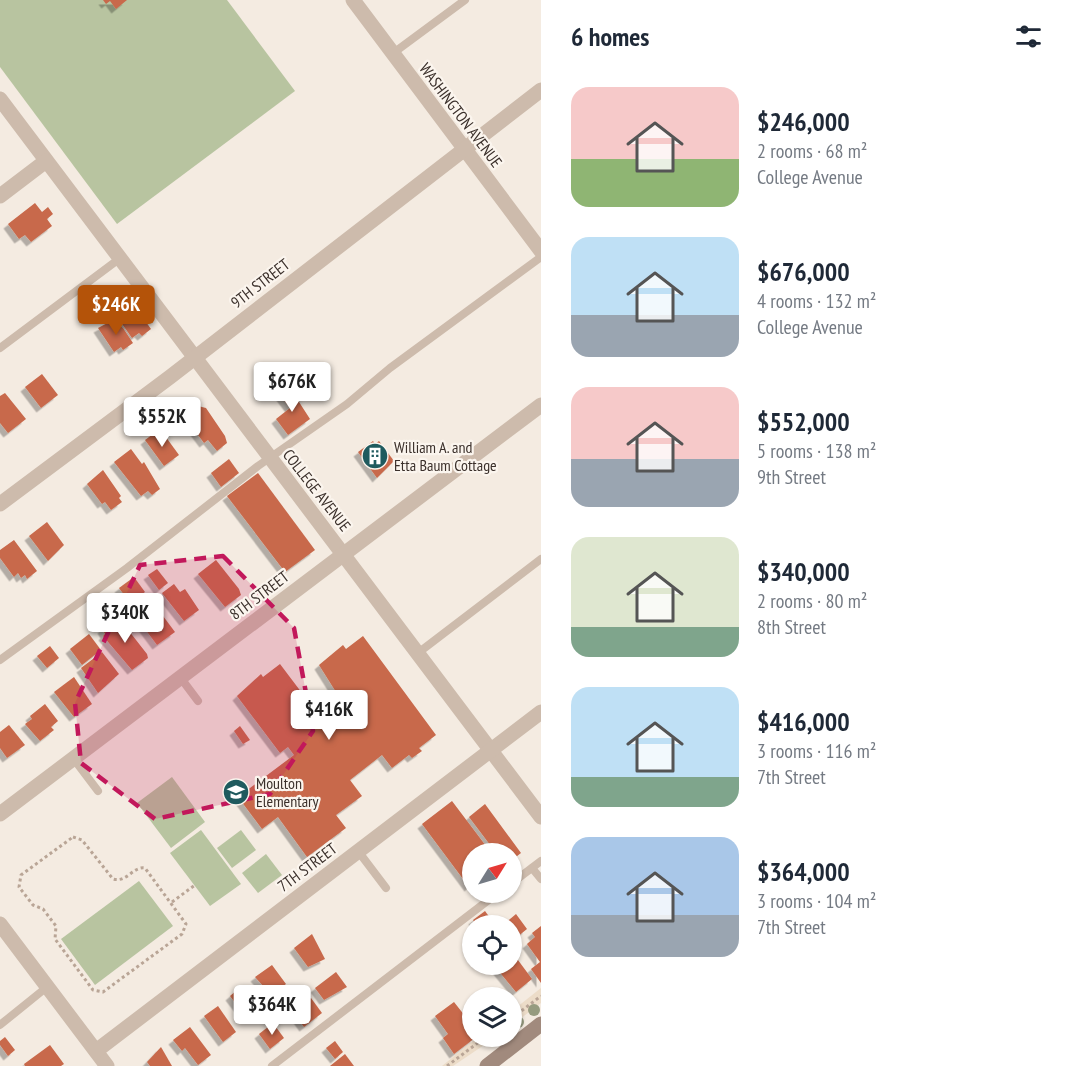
<!DOCTYPE html>
<meta charset="utf-8">
<style>
body{margin:0;font-family:"PT Sans Narrow",sans-serif;background:#f6f6f7;color:#1f2937;height:100vh;display:flex;flex-direction:column;font-size:22px;white-space:nowrap}
*{box-sizing:border-box;margin:0}
p{font-size:20px;color:#747a83}
.icon{flex:none;width:33px;height:33px;fill:none;stroke:currentColor;stroke-width:2;stroke-linecap:round;stroke-linejoin:round}
.map{position:relative;flex:1;overflow:hidden}
.drawer{display:flex;flex-direction:column;background:#fff;width:534px}
.drawer>*{flex:none}
.needle{width:39px;rotate:53deg}
.fabs{position:absolute;left:462px;top:843px;display:grid;gap:12px}
.fabs a{display:grid;place-items:center;width:60px;height:60px;border-radius:50%;background:#fff;box-shadow:0 2px 4px #0004;font-size:30px}
.price{position:absolute;translate:-50% -51px;padding:0 14px;border-radius:6px;background:#fff;color:#222;font-size:20px;line-height:39px;filter:drop-shadow(0 2px 3px #0008)}
.price::after{content:'';position:absolute;left:50%;top:36px;width:18px;height:14px;margin-left:-9px;background:inherit;clip-path:polygon(0 0,100% 0,50% 100%)}
.price.active{background:#b45309;color:#fff}
ul{padding:0;list-style:none}
li{display:flex;align-items:center;gap:18px;height:150px;padding:0 30px}
li span{display:grid;place-items:center;flex:none;width:168px;height:120px;border-radius:18px;color:#555}
li>.icon{margin-inline-start:auto}
span .icon{width:72px;height:72px;fill:#fffc;stroke-width:1}
li b{font-size:26px}
h2{display:flex;justify-content:space-between;align-items:center;height:72px;padding:0 30px;font-size:26px}
main{display:flex;flex:1;min-height:0}
.map>svg:first-child{display:block}
.green{fill:#b8c4a0}
.plaza{fill:#ecdcc8}
.building{fill:#c8694b;filter:url(#shadow)}
.lines{fill:none;stroke-linecap:round;stroke-linejoin:round}
.path{stroke:#b9a596;stroke-width:3;stroke-dasharray:3 3;stroke-linecap:butt}
.service{stroke:#cdbbac;stroke-width:8}
.minor{stroke:#cdbbac;stroke-width:15}
.secondary{stroke:#a18a7d;stroke-width:15}
.tree{fill:#969b7f}
.marked{fill:#c2185b;fill-opacity:0.2;stroke:#c2185b;stroke-width:4.5;stroke-dasharray:12 8;stroke-linejoin:round}
.labels{text-anchor:middle;stroke-width:4.5;stroke-linejoin:round;paint-order:stroke}
.street-label{font-size:16px;fill:#3b302b;stroke:#fbf5ee}
.poi-label{font-size:16px;fill:#3b302b;stroke:#fbf5ee;text-anchor:start}
</style>
<main>
<div class="map">
<svg width="541" height="1066" viewBox="0 0 541 1066">
<defs>
<filter id="shadow"><feDropShadow dx="-4.5" dy="4.5" stdDeviation="0" flood-color="#0004"/></filter>
</defs>
<rect width="100%" height="100%" fill="#f4ebe1"/>
<g class="green">
<path d="M0,0H227L295,91L117,224L0,67Z"/>
<path d="M172,777L205,822L171,848L137,803Z"/>
<path d="M201,830L241,884L210,906L170,853Z"/>
<path d="M241,830L256,850L232,868L217,848Z"/>
<path d="M266,854L282,875L258,893L242,873Z"/>
<path d="M139,881L173,926L95,985L61,939Z"/>
</g>
<g class="plaza">
<path d="M541,988V1003L512,1025V1011Z"/>
<path d="M478,1037H496L453,1066H442Z"/>
</g>
<g class="building">
<path d="M103,0H127L116,9L110,1L106,4Z"/>
<path d="M35,203L42,212L48,207L53,214L47,219L52,226L31,242L25,235L19,239L8,224Z"/>
<path d="M136,308L151,329L142,336L139,333L132,338L120,321Z"/>
<path d="M113,320L123,328L133,343L123,350L121,347L114,352L98,328Z"/>
<path d="M42,374L58,395L41,408L25,387Z"/>
<path d="M290,388L310,419L288,435L276,419L290,408L280,395Z"/>
<path d="M5,393L26,419L8,433L0,423V396Z"/>
<path d="M198,406L206,408L225,436L227,443L217,451L208,440L204,443L186,419Z"/>
<path d="M160,429L179,455L164,466L145,440Z"/>
<path d="M373,441L375,444L379,441L394,461L377,478L358,452Z"/>
<path d="M131,449L142,464L144,462L160,489L152,495L148,491L141,496L114,462Z"/>
<path d="M229,459L239,473L221,487L211,473Z"/>
<path d="M103,470L121,496L119,498L122,502L111,510L105,502L102,504L87,484Z"/>
<path d="M258,473L315,550L285,572L227,496Z"/>
<path d="M47,522L64,545L48,561L29,536Z"/>
<path d="M14,540L37,571L27,579L25,575L21,578L18,573L14,577L0,558V550Z"/>
<path d="M216,560L239,589L241,595L225,607L198,574Z"/>
<path d="M157,569L168,583L159,590L148,575Z"/>
<path d="M134,577L145,592L130,603L119,588Z"/>
<path d="M174,584L180,592L185,589L199,610L184,621L162,593Z"/>
<path d="M160,612L175,632L157,645L142,625Z"/>
<path d="M118,617L147,654L148,658L132,670L103,636L105,634L102,629Z"/>
<path d="M89,634L101,650L82,665L70,649Z"/>
<path d="M363,636L436,735L419,748L422,751L412,758L409,755L392,768L382,755L350,780L362,796L336,815L346,828L307,857L278,817L262,829L238,797L294,755L288,747L280,753L237,696L261,674L263,677L280,664L314,709L336,692L319,665L343,645L346,649Z"/>
<path d="M50,646L59,658L47,668L37,656Z"/>
<path d="M102,652L119,674L98,693L81,668Z"/>
<path d="M74,677L92,704L74,717L54,692Z"/>
<path d="M45,704L58,721L51,727L54,730L40,741L25,724L32,719L30,716Z"/>
<path d="M9,725L25,745L7,758L0,748V732Z"/>
<path d="M240,726L250,740L243,744L234,731Z"/>
<path d="M452,801L492,854H472V884L469,887L422,824Z"/>
<path d="M485,804L521,853L512,860V854H497L469,817Z"/>
<path d="M485,911L496,926H477L473,920Z"/>
<path d="M516,914L527,929L512,941V926H502Z"/>
<path d="M541,926V983L531,969L540,962L527,944L535,937L532,933Z"/>
<path d="M312,934L325,959L308,967L294,948Z"/>
<path d="M515,956L532,979L516,992L497,969L504,964H512V959Z"/>
<path d="M272,965L286,984L278,990L280,993L274,998L255,977Z"/>
<path d="M336,972L347,987L324,1000L315,988Z"/>
<path d="M243,985L257,1003L249,1013L247,1010L243,1013L230,996Z"/>
<path d="M311,998L322,1013L304,1027L293,1012Z"/>
<path d="M454,1002L469,1021L471,1025L467,1028L475,1038L454,1054L443,1038L448,1034L435,1016Z"/>
<path d="M218,1006L236,1032L223,1042L204,1016Z"/>
<path d="M273,1023L284,1038L270,1049L259,1034Z"/>
<path d="M190,1027L211,1055L198,1065L185,1048L182,1051L173,1040Z"/>
<path d="M5,1037L15,1050L8,1056L0,1045V1041Z"/>
<path d="M335,1041L343,1052L335,1059L326,1048Z"/>
<path d="M50,1045L64,1064L61,1066H25L24,1064Z"/>
<path d="M161,1047L172,1066H150L147,1062Z"/>
<path d="M345,1054L354,1066H330Z"/>
</g>
<g class="lines">
<g class="path">
<path d="M73,837L82,840L113,879C127,883 133,866 145,868L186,924L182,934L103,992L93,990L55,939L56,926L43,909L33,905L19,887L21,875Z"/>
<path d="M172,902L195,885"/>
<path d="M512,1018L541,996"/>
<path d="M447,1066L487,1036"/>
</g>
<g class="service">
<path d="M392,54L465,0"/>
<path d="M0,348L119,259"/>
<path d="M418,653L541,559"/>
<path d="M0,660L127,568L258,466L347,404L390,368L541,257"/>
<path d="M180,677L198,701"/>
<path d="M73,758L98,791"/>
<path d="M358,851L386,888"/>
<path d="M532,868L541,879"/>
<path d="M512,883L541,861"/>
<path d="M0,1025L47,987"/>
<path d="M272,1066L499,892"/>
</g>
<g class="minor">
<path d="M353,0L541,251"/>
<path d="M0,99L541,817"/>
<path d="M0,196L46,161"/>
<path d="M0,504L170,377L541,90"/>
<path d="M0,814L541,405"/>
<path d="M0,924L107,1066"/>
<path d="M96,1051L541,712"/>
</g>
<path class="secondary" d="M487,1066L541,1024"/>
</g>
<g class="tree">
<circle cx="534" cy="1010" r="6"/>
<circle cx="518" cy="1022" r="6"/>
</g>
<path class="marked" d="M223,556L294,628L313,731L270,794L155,819L81,763L75,703L140,565Z"/>
<defs>
<symbol id="building-disc" viewBox="-11 -11 22 22"><circle r="9.5" fill="#1f5a5e" stroke="#fbf5ee"/><path d="M-4-6H4V6H1V3H-1V6H-4ZM-2.5-4.3h1.7v1.8h-1.7ZM.8-4.3h1.7v1.8H.8ZM-2.5-1h1.7V.8h-1.7ZM.8-1h1.7V.8H.8Z" fill="#fff"/></symbol>
<symbol id="school-disc" viewBox="-11 -11 22 22"><circle r="9.5" fill="#1f5a5e" stroke="#fbf5ee"/><path d="M0-5L7-2L0 1L-7-2ZM-4 1L0 2.5L4 1V4Q0 6-4 4Z" fill="#fff"/></symbol>
</defs>
<g fill-rule="evenodd">
<use href="#building-disc" x="360" y="441" width="30" height="30"/>
<use href="#school-disc" x="221" y="777" width="30" height="30"/>
</g>
<g class="labels">
<g class="street-label">
<text transform="translate(461 115) rotate(53)" y="6">WASHINGTON AVENUE</text>
<text transform="translate(260 283) rotate(-38)" y="6">9TH STREET</text>
<text transform="translate(317 490) rotate(52)" y="6">COLLEGE AVENUE</text>
<text transform="translate(259 595) rotate(-37)" y="6">8TH STREET</text>
<text transform="translate(307 867) rotate(-37)" y="6">7TH STREET</text>
</g>
<g class="poi-label">
<text x="394" y="453">William A. and<tspan x="394" dy="18">Etta Baum Cottage</tspan></text>
<text x="256" y="789">Moulton<tspan x="256" dy="18">Elementary</tspan></text>
</g>
</g>
</svg>
<div class="fabs">
<a><svg class="needle" viewBox="-14 -14 28 28"><path d="M0-13l5 13h-10z" fill="#e53935"/><path d="M0 13l5-13h-10z" fill="#747a83"/></svg></a>
<a><svg class="icon" aria-label="locate" viewBox="0 0 24 24"><circle cx="12" cy="12" r="6"/><path d="M12 2v4M12 18v4M2 12h4M18 12h4"/></svg></a>
<a><svg class="icon" aria-label="layers" viewBox="0 0 24 24"><path d="M12 4l9 5-9 5-9-5zM3 14l9 5 9-5"/></svg></a>
</div>
<b class="price active" style="left:116px;top:336px">$246K</b>
<b class="price" style="left:292px;top:413px">$676K</b>
<b class="price" style="left:162px;top:448px">$552K</b>
<b class="price" style="left:125px;top:644px">$340K</b>
<b class="price" style="left:329px;top:741px">$416K</b>
<b class="price" style="left:272px;top:1036px">$364K</b>
</div>
<section class="drawer">
<h2>6 homes<svg class="icon" aria-label="filters" viewBox="0 0 24 24"><path d="M4 7h16M4 17h16"/><circle cx="9" cy="7" r="2"/><circle cx="15" cy="17" r="2"/></svg></h2>
<ul>
<li><span style="background:linear-gradient(#f6c9c9 60%,#8fb573 0)"><svg class="icon" aria-label="home" viewBox="0 0 24 24"><path d="M3 11l9-7 9 7M6 9v11h12V9"/></svg></span><div><b>$246,000</b><p>2 rooms · 68 m²</p><p>College Avenue</p></div></li>
<li><span style="background:linear-gradient(#bfe0f5 65%,#9aa5b1 0)"><svg class="icon" aria-label="home" viewBox="0 0 24 24"><path d="M3 11l9-7 9 7M6 9v11h12V9"/></svg></span><div><b>$676,000</b><p>4 rooms · 132 m²</p><p>College Avenue</p></div></li>
<li><span style="background:linear-gradient(#f6c9c9 60%,#9aa5b1 0)"><svg class="icon" aria-label="home" viewBox="0 0 24 24"><path d="M3 11l9-7 9 7M6 9v11h12V9"/></svg></span><div><b>$552,000</b><p>5 rooms · 138 m²</p><p>9th Street</p></div></li>
<li><span style="background:linear-gradient(#dfe7d0 75%,#7fa58c 0)"><svg class="icon" aria-label="home" viewBox="0 0 24 24"><path d="M3 11l9-7 9 7M6 9v11h12V9"/></svg></span><div><b>$340,000</b><p>2 rooms · 80 m²</p><p>8th Street</p></div></li>
<li><span style="background:linear-gradient(#bfe0f5 75%,#7fa58c 0)"><svg class="icon" aria-label="home" viewBox="0 0 24 24"><path d="M3 11l9-7 9 7M6 9v11h12V9"/></svg></span><div><b>$416,000</b><p>3 rooms · 116 m²</p><p>7th Street</p></div></li>
<li><span style="background:linear-gradient(#a9c7e8 65%,#9aa5b1 0)"><svg class="icon" aria-label="home" viewBox="0 0 24 24"><path d="M3 11l9-7 9 7M6 9v11h12V9"/></svg></span><div><b>$364,000</b><p>3 rooms · 104 m²</p><p>7th Street</p></div></li>
</ul>
</section>
</main>
